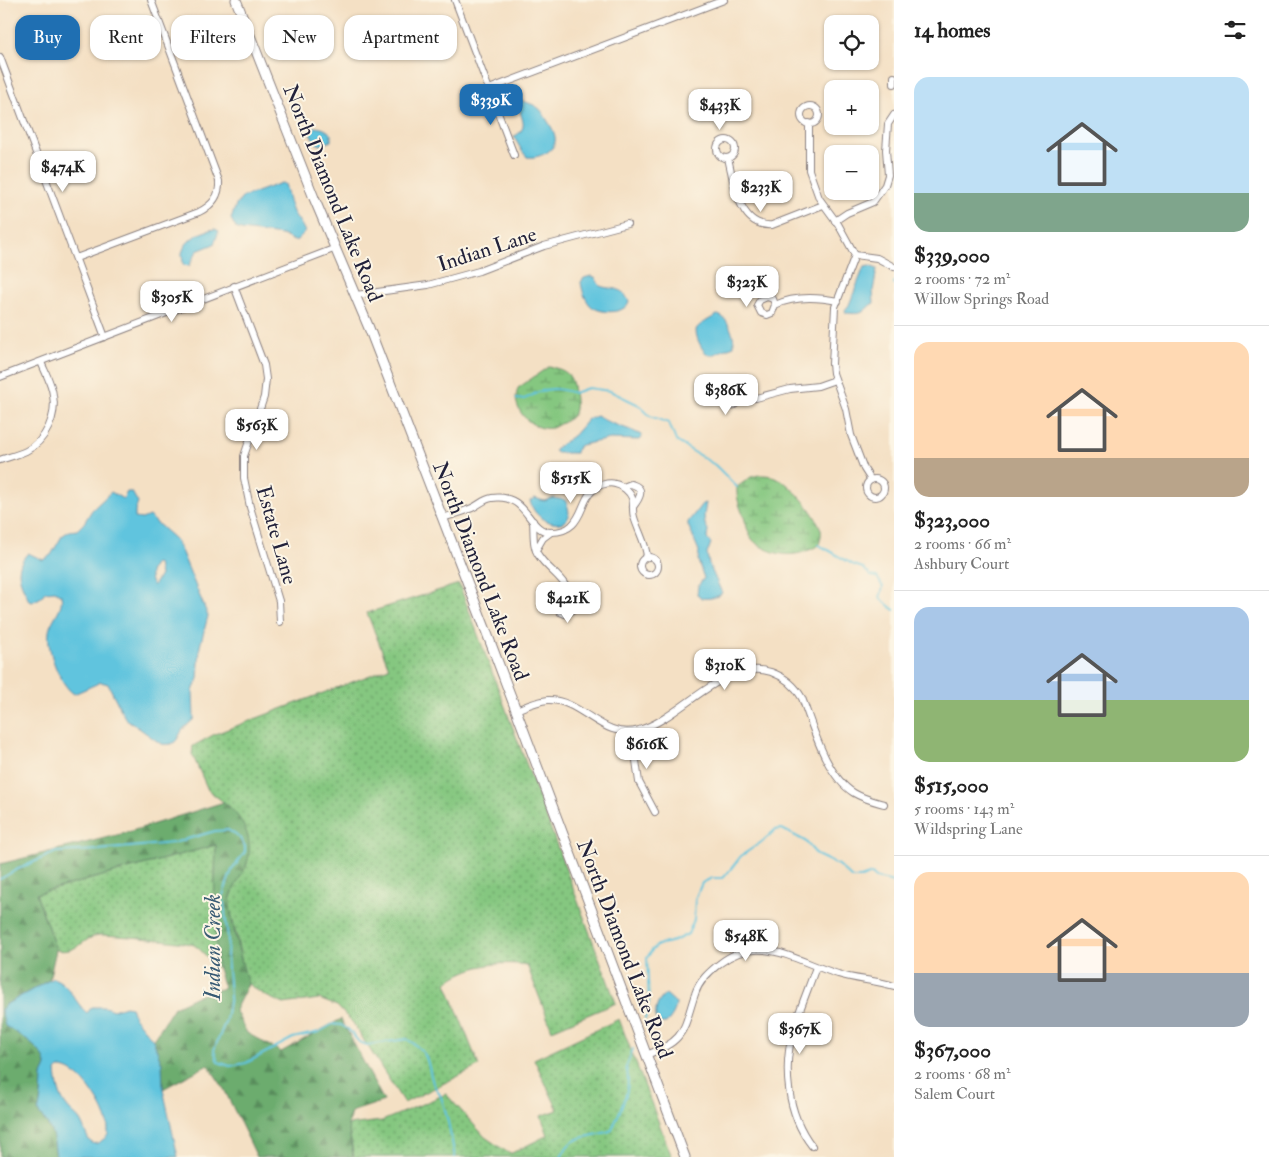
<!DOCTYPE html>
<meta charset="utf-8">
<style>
body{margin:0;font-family:"IM FELL Double Pica",serif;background:#f2f2f2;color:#222;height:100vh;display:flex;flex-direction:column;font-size:19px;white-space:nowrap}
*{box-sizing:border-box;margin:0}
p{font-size:16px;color:#767676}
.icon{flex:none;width:28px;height:28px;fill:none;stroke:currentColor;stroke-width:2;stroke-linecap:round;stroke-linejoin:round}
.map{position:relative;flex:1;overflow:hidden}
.side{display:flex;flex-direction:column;background:#fff;width:375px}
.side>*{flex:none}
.top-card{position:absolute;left:15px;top:15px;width:475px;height:45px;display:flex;gap:10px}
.tools{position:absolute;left:824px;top:15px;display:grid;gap:10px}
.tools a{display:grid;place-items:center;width:55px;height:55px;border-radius:10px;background:#fff;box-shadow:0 1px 4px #0004;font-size:25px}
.price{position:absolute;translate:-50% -42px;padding:0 11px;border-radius:10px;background:#fff;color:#222;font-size:16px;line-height:32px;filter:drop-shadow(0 1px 2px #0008)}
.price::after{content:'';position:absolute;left:50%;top:30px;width:15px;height:11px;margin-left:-8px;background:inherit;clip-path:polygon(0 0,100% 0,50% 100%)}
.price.on{background:#1f6fb2;color:#fff}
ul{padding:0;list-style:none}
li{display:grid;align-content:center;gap:10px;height:265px;padding:0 20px}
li+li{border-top:1px solid #e0e0e0}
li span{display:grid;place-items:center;height:155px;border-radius:15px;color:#555}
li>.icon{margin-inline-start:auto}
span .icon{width:90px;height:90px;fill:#fffc;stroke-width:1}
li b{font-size:21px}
h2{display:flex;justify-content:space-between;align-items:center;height:60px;padding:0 20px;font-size:21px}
.pill{padding:0 18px;border-radius:15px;background:#fff;box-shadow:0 1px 4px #0004;font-size:18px;line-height:45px}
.pill.on{background:#1f6fb2;color:#fff}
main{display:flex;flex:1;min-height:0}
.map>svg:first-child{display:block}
.grass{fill:url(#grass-dots);stroke:#54745e}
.forest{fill:url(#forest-firs);stroke:#476754}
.wetland{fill:url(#wetland-marsh);stroke:#54745e}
.water{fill:#60c4de;stroke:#41738c;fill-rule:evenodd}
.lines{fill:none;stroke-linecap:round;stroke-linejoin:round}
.stream{stroke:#60c4de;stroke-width:2}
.street-casing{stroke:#8b8180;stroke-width:8}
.secondary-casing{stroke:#8b8180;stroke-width:11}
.street{stroke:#fff;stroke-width:6}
.secondary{stroke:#fff;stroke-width:9}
.labels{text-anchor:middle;stroke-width:4;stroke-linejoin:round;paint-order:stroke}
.street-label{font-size:21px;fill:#22223b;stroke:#fcf5e5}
.water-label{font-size:22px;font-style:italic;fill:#385b74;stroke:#fcf5e5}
</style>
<main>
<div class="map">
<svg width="894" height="1157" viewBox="0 0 894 1157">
<defs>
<pattern id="grass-dots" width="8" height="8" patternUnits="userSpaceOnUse" patternTransform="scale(1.25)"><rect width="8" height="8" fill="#85c780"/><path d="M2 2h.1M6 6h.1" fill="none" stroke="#6ca16a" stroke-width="1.8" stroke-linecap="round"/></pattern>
<pattern id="forest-firs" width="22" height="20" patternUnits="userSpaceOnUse" patternTransform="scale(1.25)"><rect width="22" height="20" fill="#6cac6e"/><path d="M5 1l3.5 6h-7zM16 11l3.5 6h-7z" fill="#588c5c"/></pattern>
<pattern id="wetland-marsh" width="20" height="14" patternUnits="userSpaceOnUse" patternTransform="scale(1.25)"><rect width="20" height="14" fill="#85c780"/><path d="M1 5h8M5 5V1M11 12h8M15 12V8" fill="none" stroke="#6ca16a"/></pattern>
</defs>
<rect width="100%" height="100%" fill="#fcf5e5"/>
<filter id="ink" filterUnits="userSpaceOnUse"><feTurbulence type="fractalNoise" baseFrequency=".02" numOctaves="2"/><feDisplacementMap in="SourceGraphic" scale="10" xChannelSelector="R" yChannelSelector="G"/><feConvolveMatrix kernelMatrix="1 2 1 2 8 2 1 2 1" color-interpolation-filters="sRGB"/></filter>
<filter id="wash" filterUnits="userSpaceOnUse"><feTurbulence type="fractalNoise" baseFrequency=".0096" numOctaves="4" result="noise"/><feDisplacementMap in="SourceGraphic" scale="20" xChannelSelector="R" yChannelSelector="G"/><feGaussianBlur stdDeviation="1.12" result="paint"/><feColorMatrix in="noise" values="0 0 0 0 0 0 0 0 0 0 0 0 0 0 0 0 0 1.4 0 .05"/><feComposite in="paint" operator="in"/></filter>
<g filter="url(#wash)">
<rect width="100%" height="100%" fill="#f4e0c4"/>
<g class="grass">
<path d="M459,584L616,1003L552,1030L527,965C499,961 468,965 446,983L479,1066L404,1103L353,1023L337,1006L319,999L283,1004L264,995L248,984L244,972L229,903L237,881L247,864L231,808L208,790L192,754L193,746L215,734L389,668L367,613Z"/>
<path d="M216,845L214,909L218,969C212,963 201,949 194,945C188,942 105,934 98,935C82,939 77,954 56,950L36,894Z"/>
<path d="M619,1019L672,1157H354L348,1125L382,1121L446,1094L485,1137L510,1154L548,1135L541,1116L558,1110L534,1059Z"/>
</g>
<path class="forest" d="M224,802C242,817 255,839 247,863C243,876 232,887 230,901C228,911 244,972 248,984L235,1010L247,1033L281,1052L341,1019L384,1101L351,1112L348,1125L353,1154L352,1157H257L223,1087L208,1065L163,1089L162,1064L153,1040L174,1007L197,996L224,988L218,969L214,909L216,845L36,894L56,950L49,980L5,1005L6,1026C17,1033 47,1051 46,1066C45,1070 42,1073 42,1077C41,1092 42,1097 38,1112C53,1130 53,1134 56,1157H0V864L125,833Z"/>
<g class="wetland">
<path d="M548,367C561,368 571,372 573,386C574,394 577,405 574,413C572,417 566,421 562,423C559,424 555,427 552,428C535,431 518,416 516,399C516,396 517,391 518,388Z"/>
<path d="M759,475C764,475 770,475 775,477C791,483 816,513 821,530C822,535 820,540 819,545C801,556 783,558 764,548C760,546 755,543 752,539C748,533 746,524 744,517C740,508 736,497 737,487L751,477Z"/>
</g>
<g class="water">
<path d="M523,101C528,103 533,104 537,107C542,110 544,115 547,120C555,132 561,144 546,153C540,156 534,158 527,157L522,151L514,137C532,125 518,118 519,102Z"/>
<path d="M311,127C320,127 325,128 331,134V141L321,145L316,143L308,131Z"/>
<path d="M281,183L285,184C288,193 289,204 293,212C297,219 302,224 305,232L297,240L294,241L282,235L241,230L236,228L231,219L236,205L243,197Z"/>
<path d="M215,229L219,231L214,244L197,251L189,266L183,265C183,262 182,256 182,253C186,238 202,231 215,229Z"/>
<path d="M870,266L877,269L873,291L874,303C868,306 868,308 864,311C859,315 852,313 846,313L845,310L849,305L864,267Z"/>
<path d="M591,276L595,277L600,286C614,291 619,284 629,301C626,315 598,314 590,305C585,299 582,290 581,282L584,278Z"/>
<path d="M717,315C727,315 735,336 734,346C727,348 718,353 712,355C703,357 693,332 697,328C700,324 712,318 717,315Z"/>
<path d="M597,416C611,425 627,427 641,435L642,438L640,440L610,439L581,445L577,448L576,453H557L554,451L556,448L574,435L588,419Z"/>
<path d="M111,492L123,499L127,492H132L138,503L135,511V518L142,519L149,516L175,539L182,553L208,616L200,646L198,679L193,691L194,719C191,722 187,725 184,728C176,738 179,746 161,744L125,718L108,684L101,682L74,694C59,684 44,645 50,627C54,616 64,607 61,595L55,591L45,592L40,598L32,602L29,601C21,582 12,570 28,553L43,560L51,555L62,536L69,531L77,530L84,523L92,510ZM155,563L158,564L160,575L153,586C148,576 149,572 155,563Z"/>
<path d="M535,498L544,501L553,498L565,500C582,532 537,530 530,501Z"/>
<path d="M706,503L704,516L705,524L708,530L707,539L711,543L707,554L709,564L722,593C717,598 708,599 700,598L697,594L698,586L704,578L698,561L699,551L688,525V522L702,504Z"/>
<path d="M53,978C69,983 75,1003 87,1013L92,1007H105L113,1010L125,1006L131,1007L134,1017L153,1040L162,1064L163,1089L178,1157H56C53,1134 53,1130 38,1112C42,1097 41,1092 42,1077C42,1073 45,1070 46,1066C47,1051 17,1033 5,1026L1,1010L5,1005ZM59,1068C78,1067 99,1099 105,1115C108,1121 108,1128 108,1135C87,1157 88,1131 79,1119C76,1115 71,1112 68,1108C59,1098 57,1083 56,1071Z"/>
<path d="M666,994L676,1003C676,1011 671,1018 666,1023H657C654,1012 656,1002 666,994Z"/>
</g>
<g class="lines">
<g class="stream">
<path d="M894,282V284"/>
<path d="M516,399C525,401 530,396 538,392C551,387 562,389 574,393L588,388L610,391L639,405L650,416L669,423L676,441L715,465L737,487"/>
<path d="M819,545L854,565L863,568L871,576L877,577L883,587L880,598L894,610"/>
<path d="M0,879L16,870L56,852L98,850L173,843L215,831L228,830L239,837L245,846V852L232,870L223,895L228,938L227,956L230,996L226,1020L214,1050L218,1062L230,1066L246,1063L293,1038L319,1032L333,1024L341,1025L348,1029L359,1042L367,1045L407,1039C432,1056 425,1058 433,1083C435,1088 439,1092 441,1097C448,1116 451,1137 455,1157"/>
<path d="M645,1019L649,1001L647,958L652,950L658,945L674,941L688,934L694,920L695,899L702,883L712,878H722L726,875L741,856L763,841L775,830L782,829L805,841L817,855L838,865L852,878H861L872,874L876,878L894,882"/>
<path d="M561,1157C564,1153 566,1147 570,1144C579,1135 600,1136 612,1130C620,1109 633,1089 626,1067L633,1049"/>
</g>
</g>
</g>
<g filter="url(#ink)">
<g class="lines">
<defs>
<g id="street">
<path d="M455,0L514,155"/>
<path d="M0,57L105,337"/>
<path d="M894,77V84"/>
<path d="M489,89L724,0"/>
<circle cx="810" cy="115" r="9"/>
<path d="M809,123V170L819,198L838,224L855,255"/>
<circle cx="726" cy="149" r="9"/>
<path d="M728,158C734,183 739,228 772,225L823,205"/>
<path d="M835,221L847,213L873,202L885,185L888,175L886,150L888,124L894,115"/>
<path d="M855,255L835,307L832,364L833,373L846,409L851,435L864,469L871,480"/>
<path d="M855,255L877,258L894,267"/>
<path d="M76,258L199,212C213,205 220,196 219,181L151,0"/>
<path d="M234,286L264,365L266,379L264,397L244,456V478L250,507L279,601L280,622"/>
<path d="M356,295L428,285L479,271L544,246L627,224"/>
<path d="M775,305L773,299L767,297L760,300L757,305L761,313L767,315L772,313L775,305C794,296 818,297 838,301"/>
<path d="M0,377L336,248"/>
<circle cx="730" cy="397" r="9"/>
<path d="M739,398H756L790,389L818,386L835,380"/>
<path d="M0,460C8,457 18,455 26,451C46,441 57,416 53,395C52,384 45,372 41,362"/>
<circle cx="875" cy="488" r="9"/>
<path d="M623,487L631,484C646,488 640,498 633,507"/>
<path d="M443,518C452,515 463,512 472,508C479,505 484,499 492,498C529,493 527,532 551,532C558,532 567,530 572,525C585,513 582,493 601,485C605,484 610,482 615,484C622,485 630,492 632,498C634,504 632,511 634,517C638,531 646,543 647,557"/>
<path d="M533,521C534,532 532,547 539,556C546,567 558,574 565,585L564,596L559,599L556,604L560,612L565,614L573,610L574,605L570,597L564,596"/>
<path d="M536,550L543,538L551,532"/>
<circle cx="649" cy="566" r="9"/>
<path d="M516,710C526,706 537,701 548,700C582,699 603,741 639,730C682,718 724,657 771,672C785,677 795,685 802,698C813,727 826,776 854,793C864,799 873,801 884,804"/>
<path d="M632,732L639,782L655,812"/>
<path d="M646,1055C686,1041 683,1030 695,994C699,981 709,972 719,964C759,932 797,962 838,974C856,980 876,980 894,986"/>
<path d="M812,1146C787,1114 782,1067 794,1028C800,1008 809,987 816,967"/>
</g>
<path id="secondary" d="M236,0L314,198L369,328L485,628L685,1157"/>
</defs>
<use href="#street" class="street-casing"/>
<use href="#secondary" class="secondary-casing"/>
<use href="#street" class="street"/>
<use href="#secondary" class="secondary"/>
</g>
</g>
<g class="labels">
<g class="street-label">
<text transform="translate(333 193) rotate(68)" y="7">North Diamond Lake Road</text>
<text transform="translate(487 249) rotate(-18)" y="7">Indian Lane</text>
<text transform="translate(277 535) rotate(74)" y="7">Estate Lane</text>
<text transform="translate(481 571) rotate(69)" y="7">North Diamond Lake Road</text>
<text transform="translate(625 949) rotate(69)" y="7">North Diamond Lake Road</text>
</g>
<g class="water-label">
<text transform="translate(212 947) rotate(-90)" y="8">Indian Creek</text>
</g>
</g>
</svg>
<div class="tools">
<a><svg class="icon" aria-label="locate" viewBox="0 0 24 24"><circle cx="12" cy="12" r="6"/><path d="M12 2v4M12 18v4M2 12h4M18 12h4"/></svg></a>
<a>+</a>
<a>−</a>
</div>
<b class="price on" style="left:491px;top:126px">$339K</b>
<b class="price" style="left:720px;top:131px">$433K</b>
<b class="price" style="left:63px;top:193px">$474K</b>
<b class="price" style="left:761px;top:213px">$233K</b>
<b class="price" style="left:747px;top:308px">$323K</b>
<b class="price" style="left:172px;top:323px">$305K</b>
<b class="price" style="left:726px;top:416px">$386K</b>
<b class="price" style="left:257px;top:451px">$563K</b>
<b class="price" style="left:571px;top:504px">$515K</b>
<b class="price" style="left:568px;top:624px">$421K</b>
<b class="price" style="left:725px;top:691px">$310K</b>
<b class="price" style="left:647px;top:770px">$616K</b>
<b class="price" style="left:746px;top:962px">$548K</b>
<b class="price" style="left:800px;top:1055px">$367K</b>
<div class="top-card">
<a class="pill on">Buy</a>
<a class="pill">Rent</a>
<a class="pill">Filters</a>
<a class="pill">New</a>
<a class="pill">Apartment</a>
</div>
</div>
<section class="side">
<h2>14 homes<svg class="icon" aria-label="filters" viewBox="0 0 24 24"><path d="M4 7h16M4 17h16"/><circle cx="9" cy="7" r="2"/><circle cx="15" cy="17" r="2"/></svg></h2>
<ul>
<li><span style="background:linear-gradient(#bfe0f5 75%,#7fa58c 0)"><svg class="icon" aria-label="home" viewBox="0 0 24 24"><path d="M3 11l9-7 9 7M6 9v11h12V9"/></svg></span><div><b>$339,000</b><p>2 rooms · 72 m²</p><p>Willow Springs Road</p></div></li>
<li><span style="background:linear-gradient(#ffd9b3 75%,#b9a48a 0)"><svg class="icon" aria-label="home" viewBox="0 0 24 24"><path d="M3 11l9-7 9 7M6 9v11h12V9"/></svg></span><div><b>$323,000</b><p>2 rooms · 66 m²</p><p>Ashbury Court</p></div></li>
<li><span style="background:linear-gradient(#a9c7e8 60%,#8fb573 0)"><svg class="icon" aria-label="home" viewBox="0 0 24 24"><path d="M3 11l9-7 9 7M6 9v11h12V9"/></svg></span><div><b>$515,000</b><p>5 rooms · 143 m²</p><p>Wildspring Lane</p></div></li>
<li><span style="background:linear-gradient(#ffd9b3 65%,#9aa5b1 0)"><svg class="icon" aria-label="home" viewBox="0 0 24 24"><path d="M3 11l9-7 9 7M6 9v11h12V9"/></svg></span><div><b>$367,000</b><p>2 rooms · 68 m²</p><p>Salem Court</p></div></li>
</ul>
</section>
</main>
